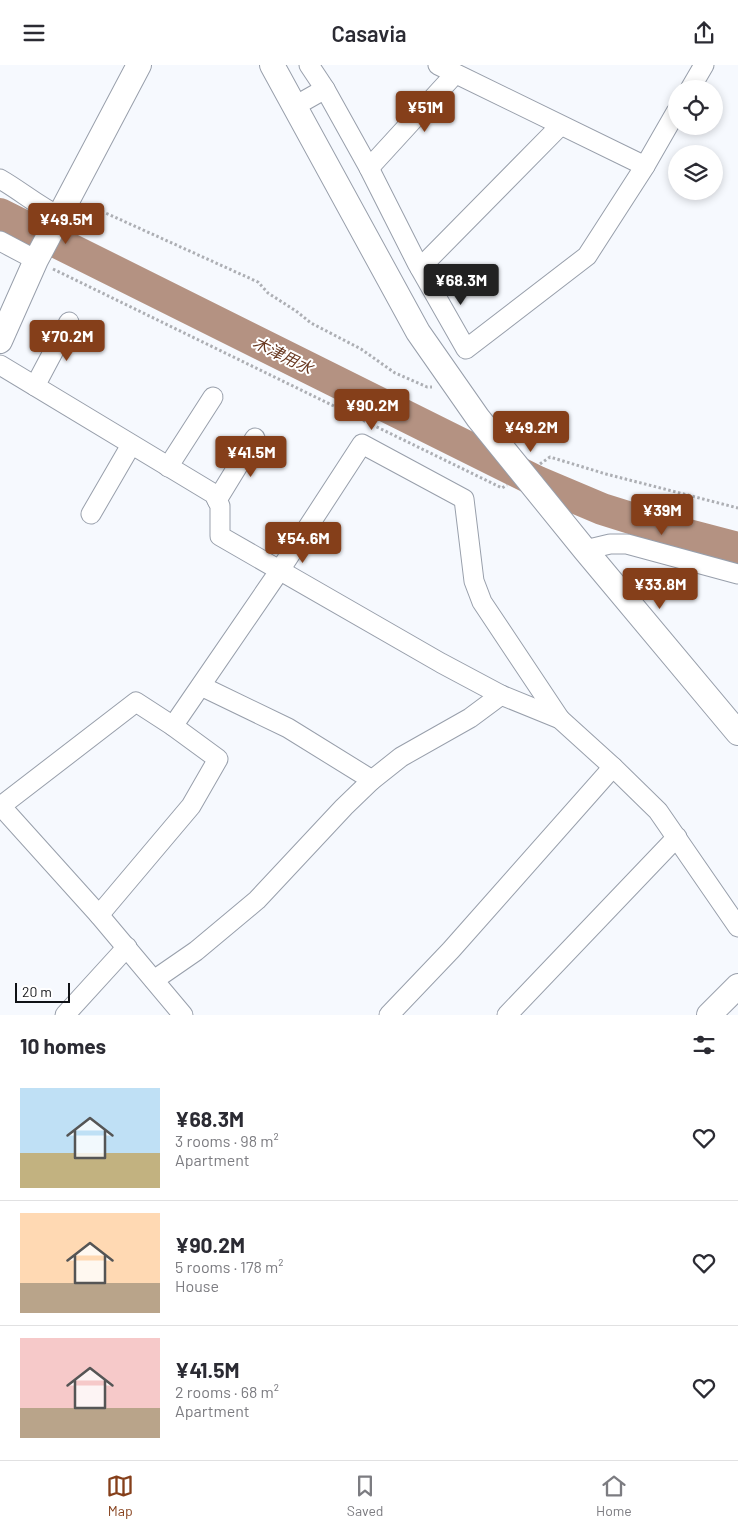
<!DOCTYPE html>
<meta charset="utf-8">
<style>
body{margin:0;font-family:Barlow,"Noto Sans JP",sans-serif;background:#f7f7f7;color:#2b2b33;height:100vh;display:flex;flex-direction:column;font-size:19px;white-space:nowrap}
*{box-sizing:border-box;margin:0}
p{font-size:16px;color:#7c7c81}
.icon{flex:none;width:28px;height:28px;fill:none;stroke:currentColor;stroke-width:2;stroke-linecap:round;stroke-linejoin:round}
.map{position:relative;height:950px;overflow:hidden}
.sheet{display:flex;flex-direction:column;background:#fff;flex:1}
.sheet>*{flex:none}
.tools{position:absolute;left:668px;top:15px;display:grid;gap:10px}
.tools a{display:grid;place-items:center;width:55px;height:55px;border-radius:50%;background:#fff;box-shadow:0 2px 8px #0003;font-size:25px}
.scale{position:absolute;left:15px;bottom:12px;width:55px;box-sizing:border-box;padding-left:5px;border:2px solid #101216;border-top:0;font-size:14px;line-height:18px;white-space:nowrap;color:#101216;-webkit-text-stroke:4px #fff;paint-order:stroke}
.price{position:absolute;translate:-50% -42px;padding:0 11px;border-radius:5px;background:#853f1a;color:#fff;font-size:16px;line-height:32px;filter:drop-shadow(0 1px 2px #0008)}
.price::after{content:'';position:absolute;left:50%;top:30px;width:15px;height:11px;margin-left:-8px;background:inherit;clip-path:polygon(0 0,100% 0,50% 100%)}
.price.on{background:#222;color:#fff}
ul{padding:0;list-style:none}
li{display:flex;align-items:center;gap:15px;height:125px;padding:0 20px}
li+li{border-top:1px solid #e1e1e2}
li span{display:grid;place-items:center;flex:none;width:140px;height:100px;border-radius:0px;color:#555}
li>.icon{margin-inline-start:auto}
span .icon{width:60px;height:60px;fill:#fffc;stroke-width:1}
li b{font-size:21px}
h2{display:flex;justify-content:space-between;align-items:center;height:60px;padding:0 20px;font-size:21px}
header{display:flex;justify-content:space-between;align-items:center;height:65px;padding:0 20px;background:#fff;font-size:22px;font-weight:600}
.tab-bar{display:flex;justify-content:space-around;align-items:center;height:70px;border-top:1px solid #e1e1e2;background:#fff;font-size:14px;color:#7c7c81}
.tab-bar a{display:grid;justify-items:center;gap:2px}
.tab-bar .on{color:#853f1a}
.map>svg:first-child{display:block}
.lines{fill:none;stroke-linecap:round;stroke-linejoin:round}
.river{stroke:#b49282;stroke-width:32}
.minor-casing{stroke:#989fab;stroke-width:21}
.tertiary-casing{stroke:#989fab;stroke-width:26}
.path{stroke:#adafb4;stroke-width:3;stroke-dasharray:2.5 2.5;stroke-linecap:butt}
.minor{stroke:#fff;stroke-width:19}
.tertiary{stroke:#fff;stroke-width:24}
.labels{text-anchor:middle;stroke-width:4;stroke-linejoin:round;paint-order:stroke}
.water-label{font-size:16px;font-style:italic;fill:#683820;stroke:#fff}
</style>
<header><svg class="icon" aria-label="menu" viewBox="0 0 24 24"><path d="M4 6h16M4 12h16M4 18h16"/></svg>Casavia<svg class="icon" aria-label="share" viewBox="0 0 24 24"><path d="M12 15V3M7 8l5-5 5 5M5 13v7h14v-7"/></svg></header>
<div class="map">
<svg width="738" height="950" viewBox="0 0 738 950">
<rect width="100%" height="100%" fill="#f6f9fe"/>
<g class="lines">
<path class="river" d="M0,149L538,417L602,444L669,465L738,483"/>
<defs>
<g id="minor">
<path d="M309,0L325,24"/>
<path d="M438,0L645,101"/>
<path d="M690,24L704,0"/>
<path d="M295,41L325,24L369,103L417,198L466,284L587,191L645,101L676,47"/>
<path d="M369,103L455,9"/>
<path d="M0,114C21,126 38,141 59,151"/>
<path d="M0,176L36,195"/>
<path d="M420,203L560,61"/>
<path d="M0,300L214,429L220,441V471L441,598L501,630L560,654L613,702L658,746L738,862"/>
<path d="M35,321L69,257"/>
<path d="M168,402L213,332"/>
<path d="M217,435L255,373"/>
<path d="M91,449L131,380"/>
<path d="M585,485L610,479H627L738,509"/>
<path d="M201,621L288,663L372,715"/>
<path d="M173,661L280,505L362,379L464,434L474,516L482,537L560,654"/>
<path d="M0,740L99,850L183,950"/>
<path d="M1,741L136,637L173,661L218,694L191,741L99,850"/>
<path d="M154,915L196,886L257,835L344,742L372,715L401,692L470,653L501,630"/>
<path d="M65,950L127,882"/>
<path d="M389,950L451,885L613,702"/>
<path d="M507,950L677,772"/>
</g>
<g id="tertiary">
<path d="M272,0L418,267L478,353L585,485L738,668"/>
<path d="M0,276L36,195L139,0"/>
<path d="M709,950L738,921"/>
</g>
</defs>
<use href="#minor" class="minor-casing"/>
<use href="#tertiary" class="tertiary-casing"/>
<g class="path">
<path d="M88,140L258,217L268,228L296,246L311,258L361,284L395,308L427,322H432"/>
<path d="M53,204L502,423L507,420"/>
<path d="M540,399L550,392L606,409L738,443"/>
</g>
<use href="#minor" class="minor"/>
<use href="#tertiary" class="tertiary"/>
</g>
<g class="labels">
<g class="water-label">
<text transform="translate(283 290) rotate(26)" y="6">木津用水</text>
</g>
</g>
</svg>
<div class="tools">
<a><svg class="icon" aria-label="locate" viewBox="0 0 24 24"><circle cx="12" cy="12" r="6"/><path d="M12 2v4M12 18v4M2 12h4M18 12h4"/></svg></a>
<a><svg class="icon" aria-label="layers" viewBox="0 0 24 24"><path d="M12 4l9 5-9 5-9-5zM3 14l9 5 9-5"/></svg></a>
</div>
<div class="scale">20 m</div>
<b class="price" style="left:425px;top:68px">¥51M</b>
<b class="price" style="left:66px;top:180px">¥49.5M</b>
<b class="price on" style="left:461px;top:241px">¥68.3M</b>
<b class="price" style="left:67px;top:297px">¥70.2M</b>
<b class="price" style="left:372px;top:366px">¥90.2M</b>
<b class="price" style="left:531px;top:388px">¥49.2M</b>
<b class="price" style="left:251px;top:413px">¥41.5M</b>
<b class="price" style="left:662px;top:471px">¥39M</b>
<b class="price" style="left:303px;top:499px">¥54.6M</b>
<b class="price" style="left:660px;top:545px">¥33.8M</b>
</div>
<section class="sheet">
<h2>10 homes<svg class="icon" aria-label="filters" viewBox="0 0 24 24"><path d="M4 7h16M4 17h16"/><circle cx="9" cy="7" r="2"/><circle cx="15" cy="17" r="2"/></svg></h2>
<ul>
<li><span style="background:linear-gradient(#bfe0f5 65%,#c2b280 0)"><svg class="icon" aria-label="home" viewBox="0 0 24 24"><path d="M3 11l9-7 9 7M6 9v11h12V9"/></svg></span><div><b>¥68.3M</b><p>3 rooms · 98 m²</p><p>Apartment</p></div><svg class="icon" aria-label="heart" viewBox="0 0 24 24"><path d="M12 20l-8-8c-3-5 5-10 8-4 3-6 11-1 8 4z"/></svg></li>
<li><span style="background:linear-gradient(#ffd9b3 70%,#b9a48a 0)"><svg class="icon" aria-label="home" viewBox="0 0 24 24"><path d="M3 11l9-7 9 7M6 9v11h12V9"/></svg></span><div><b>¥90.2M</b><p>5 rooms · 178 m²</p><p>House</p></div><svg class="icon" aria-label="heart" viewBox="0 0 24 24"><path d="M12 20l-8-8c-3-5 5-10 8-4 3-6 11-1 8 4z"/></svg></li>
<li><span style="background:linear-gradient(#f6c9c9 70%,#b9a48a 0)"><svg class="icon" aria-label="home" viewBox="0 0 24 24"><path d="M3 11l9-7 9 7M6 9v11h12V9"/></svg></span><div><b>¥41.5M</b><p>2 rooms · 68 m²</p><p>Apartment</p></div><svg class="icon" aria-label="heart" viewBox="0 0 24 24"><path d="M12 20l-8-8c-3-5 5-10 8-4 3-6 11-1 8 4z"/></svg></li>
</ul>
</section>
<nav class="tab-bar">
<a class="on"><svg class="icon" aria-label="map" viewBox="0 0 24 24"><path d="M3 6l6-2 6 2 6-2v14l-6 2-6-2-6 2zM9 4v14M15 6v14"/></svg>Map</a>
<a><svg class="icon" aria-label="saved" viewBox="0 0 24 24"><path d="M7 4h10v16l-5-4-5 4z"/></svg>Saved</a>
<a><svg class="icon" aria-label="home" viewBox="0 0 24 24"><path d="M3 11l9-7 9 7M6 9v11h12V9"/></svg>Home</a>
</nav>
